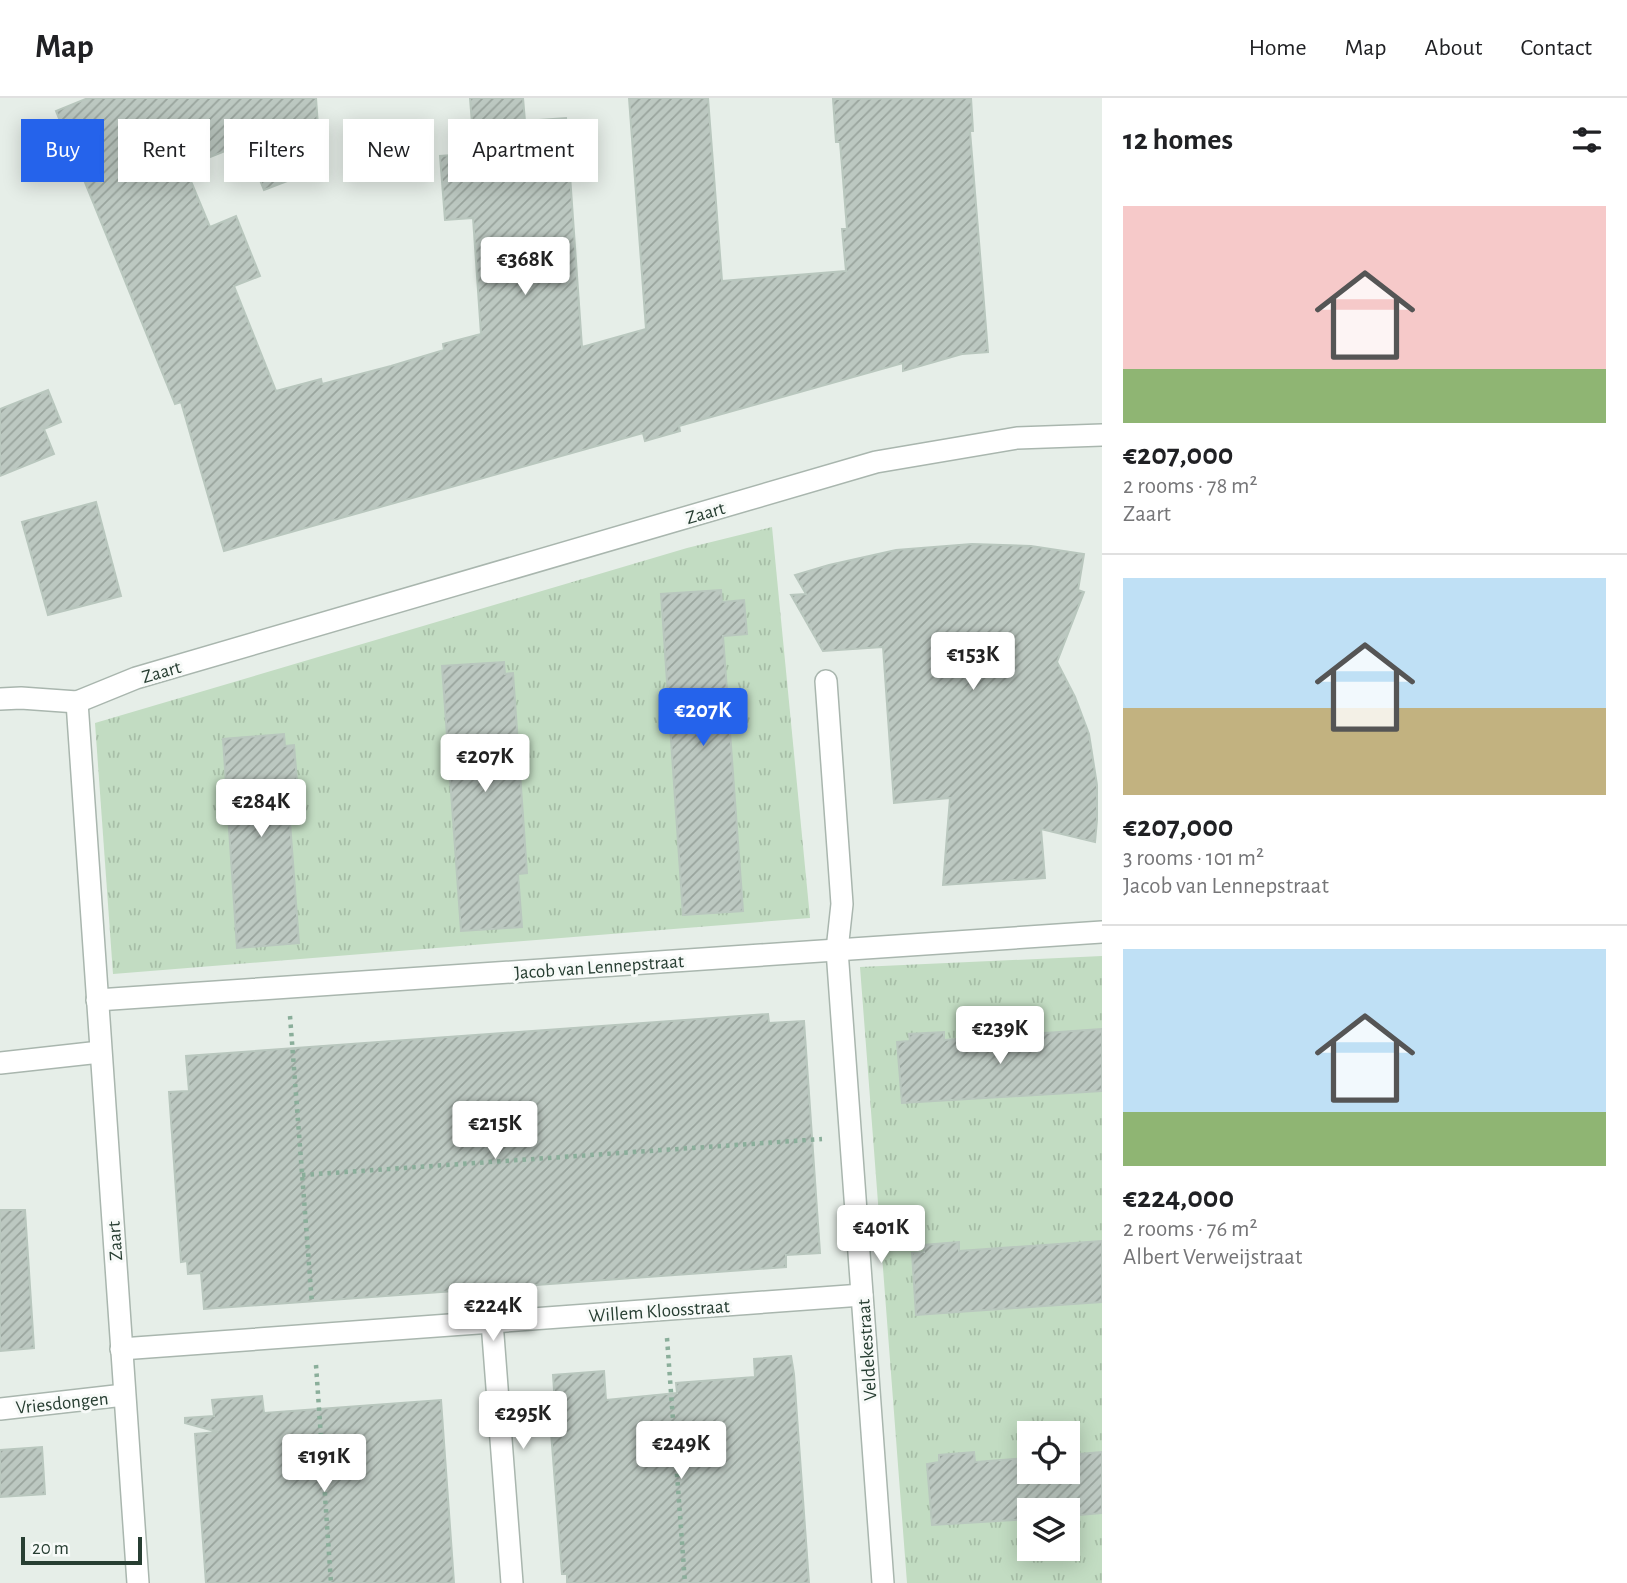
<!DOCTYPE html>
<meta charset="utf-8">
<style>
body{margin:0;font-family:"Alegreya Sans",sans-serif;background:#f6f6f6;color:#202124;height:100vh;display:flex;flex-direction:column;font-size:26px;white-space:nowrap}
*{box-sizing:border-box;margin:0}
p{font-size:23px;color:#757577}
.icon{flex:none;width:38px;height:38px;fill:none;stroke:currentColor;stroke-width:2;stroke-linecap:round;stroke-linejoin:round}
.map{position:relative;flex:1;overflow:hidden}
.drawer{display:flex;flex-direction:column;background:#fff;width:525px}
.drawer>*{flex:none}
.guide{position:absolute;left:21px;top:21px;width:665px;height:63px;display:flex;gap:14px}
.buttons{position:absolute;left:1017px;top:1323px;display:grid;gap:14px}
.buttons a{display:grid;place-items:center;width:63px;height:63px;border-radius:0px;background:#fff;box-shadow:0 4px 18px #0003;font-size:35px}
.scale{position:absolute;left:21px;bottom:18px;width:121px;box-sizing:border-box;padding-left:7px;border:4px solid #273e32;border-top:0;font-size:19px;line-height:24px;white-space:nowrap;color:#273e32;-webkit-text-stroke:5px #f7faf8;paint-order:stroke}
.price{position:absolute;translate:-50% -60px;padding:0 16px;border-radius:7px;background:#fff;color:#222;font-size:23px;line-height:46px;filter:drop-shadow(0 2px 4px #0008)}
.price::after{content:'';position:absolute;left:50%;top:42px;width:21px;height:16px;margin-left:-10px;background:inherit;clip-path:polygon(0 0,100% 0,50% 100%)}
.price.selected{background:#2563eb;color:#fff}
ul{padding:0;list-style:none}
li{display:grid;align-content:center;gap:14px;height:371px;padding:0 21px}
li+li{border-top:2px solid #e0e0e0}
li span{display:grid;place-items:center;height:217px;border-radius:0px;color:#555}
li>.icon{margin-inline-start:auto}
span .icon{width:126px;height:126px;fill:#fffc;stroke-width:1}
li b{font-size:30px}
h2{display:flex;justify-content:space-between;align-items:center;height:84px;padding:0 21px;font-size:30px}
.pill{padding:0 24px;border-radius:0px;background:#fff;box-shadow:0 4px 18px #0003;font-size:24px;line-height:63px}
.pill.selected{background:#2563eb;color:#fff}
header{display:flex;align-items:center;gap:42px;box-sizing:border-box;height:98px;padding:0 35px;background:#fff;border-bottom:2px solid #e0e0e0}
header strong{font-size:33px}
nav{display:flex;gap:38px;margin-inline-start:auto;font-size:24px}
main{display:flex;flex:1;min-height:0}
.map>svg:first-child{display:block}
.grass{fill:url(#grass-tufts);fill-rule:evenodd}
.building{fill:url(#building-hatch);stroke:#b9c7be;stroke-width:2}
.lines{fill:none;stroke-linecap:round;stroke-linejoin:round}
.street-casing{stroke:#a9b6ae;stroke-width:24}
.path{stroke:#8aae9a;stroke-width:4.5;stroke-dasharray:3.5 5;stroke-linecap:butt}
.street{stroke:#fff;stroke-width:21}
.labels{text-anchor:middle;stroke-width:6;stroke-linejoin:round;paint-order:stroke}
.street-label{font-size:19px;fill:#273e32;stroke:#f7faf8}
</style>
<header>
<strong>Map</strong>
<nav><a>Home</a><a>Map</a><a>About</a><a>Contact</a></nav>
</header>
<main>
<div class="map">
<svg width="1102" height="1485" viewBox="0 0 1102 1485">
<defs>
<pattern id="grass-tufts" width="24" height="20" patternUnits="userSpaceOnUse" patternTransform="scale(1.75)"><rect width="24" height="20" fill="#c2dcc2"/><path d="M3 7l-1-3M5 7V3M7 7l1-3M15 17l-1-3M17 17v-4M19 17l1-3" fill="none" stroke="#a7bea7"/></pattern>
<pattern id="building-hatch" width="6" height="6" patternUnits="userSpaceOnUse" patternTransform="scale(1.75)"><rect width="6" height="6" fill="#bcc8c1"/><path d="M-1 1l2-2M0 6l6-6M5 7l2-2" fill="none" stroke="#99a49d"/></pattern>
</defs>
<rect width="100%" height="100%" fill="#e6eee8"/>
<g class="grass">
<path d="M772,429L810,820L113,876L95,625L687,450Z"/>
<path d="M1102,858V1485H907L860,869ZM1029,1335H1068V1374H1029ZM1029,1412H1068V1451H1029Z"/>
</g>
<g class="building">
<path d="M88,0H316L321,70L264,92L245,45L185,69L210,129L236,118L260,178L234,188L276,293L321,281L322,286L391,268L444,252L443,246L481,236L473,120L445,122L440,58L468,56L465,27L472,26L470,0H523L525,23L566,20L582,249L646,231L629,0H708L722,183L846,173L842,131H847L840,44H836L833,1L971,0L973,33H970L988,254L962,256L903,273V265L679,328L680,333L645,343L643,335L224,453L181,304L175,306L56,13Z"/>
<path d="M48,292L61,324L44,331L54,356L0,378V311Z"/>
<path d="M96,404L121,498L48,517L22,424Z"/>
<path d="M972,446L1031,448L1084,456L1078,492L1084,494L1057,564L1075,599L1089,636L1097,687V722L1095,744L1041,731L1045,780L943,787L950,700L894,705L883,549L823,553L791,497L806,496L795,477L829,467L896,452Z"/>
<path d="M721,492L722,504L744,502L747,536L723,538L743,813L683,817L661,496Z"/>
<path d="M504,564L505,576L513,575L527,775L518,776L522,829L461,833L442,568Z"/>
<path d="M284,636L285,648L294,647L297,683L287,684L299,845L237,850L223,641Z"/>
<path d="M768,916L769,925L804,923L820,1155L786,1157V1169L204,1211L201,1175L188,1176L187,1163L181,1164L169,994L189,993L186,958Z"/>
<path d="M1102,931V993L902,1005L897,944L910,943L909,936L944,934V942Z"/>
<path d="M0,1112H25L34,1250L0,1253Z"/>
<path d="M1102,1143V1204L916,1217L912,1155L924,1154L923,1147L959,1144V1153Z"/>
<path d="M791,1258L794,1276L809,1485H567V1476H562L549,1308L555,1307L553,1277L604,1273L606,1302L677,1295L676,1285L755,1279L754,1261Z"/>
<path d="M262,1298L264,1315L441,1302L454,1485H206L195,1336L218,1334L185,1325V1320L214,1318L212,1302Z"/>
<path d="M42,1349L45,1396L0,1399V1352Z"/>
<path d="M974,1354L975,1364L1029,1360V1374H1068V1357L1102,1354V1415L1068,1418V1412H1029V1421L932,1427L927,1366L939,1364V1357Z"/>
</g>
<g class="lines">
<defs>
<g id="street">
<path d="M826,583L842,806L837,852L883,1485"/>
<path d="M0,601L21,600L77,604"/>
<path d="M97,902L1102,834"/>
<path d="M0,965L100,954"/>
<path d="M492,1224L512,1485"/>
<path d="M121,1251L862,1197"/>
<path d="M0,1311L124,1297"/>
<path d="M138,1485L77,604L136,580L876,364L1017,340L1102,337"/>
</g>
</defs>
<use href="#street" class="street-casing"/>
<g class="path">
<path d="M290,918L312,1206"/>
<path d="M302,1077L822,1041"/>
<path d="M667,1240L685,1485"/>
<path d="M316,1267L331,1485"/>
</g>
<use href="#street" class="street"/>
</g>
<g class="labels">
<g class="street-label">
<text transform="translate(705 414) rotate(-16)" y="7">Zaart</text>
<text transform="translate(161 573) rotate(-16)" y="7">Zaart</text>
<text transform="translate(599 868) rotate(-4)" y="7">Jacob van Lennepstraat</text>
<text transform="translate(114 1143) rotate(-94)" y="7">Zaart</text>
<text transform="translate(659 1212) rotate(-4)" y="7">Willem Kloosstraat</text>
<text transform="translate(866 1252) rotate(-94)" y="7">Veldekestraat</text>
<text transform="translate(62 1304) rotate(-6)" y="7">Vriesdongen</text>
</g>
</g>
</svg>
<div class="buttons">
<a><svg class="icon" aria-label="locate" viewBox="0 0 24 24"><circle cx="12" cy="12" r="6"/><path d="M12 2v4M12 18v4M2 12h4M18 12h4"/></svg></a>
<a><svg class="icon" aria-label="layers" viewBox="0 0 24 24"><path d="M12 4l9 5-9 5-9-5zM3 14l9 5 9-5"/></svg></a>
</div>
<div class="scale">20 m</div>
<b class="price" style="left:525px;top:199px">€368K</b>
<b class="price" style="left:973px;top:594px">€153K</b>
<b class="price selected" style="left:703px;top:650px">€207K</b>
<b class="price" style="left:485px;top:696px">€207K</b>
<b class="price" style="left:261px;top:741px">€284K</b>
<b class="price" style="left:1000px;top:968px">€239K</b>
<b class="price" style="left:495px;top:1063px">€215K</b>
<b class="price" style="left:881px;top:1167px">€401K</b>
<b class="price" style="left:493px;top:1245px">€224K</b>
<b class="price" style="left:523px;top:1353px">€295K</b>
<b class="price" style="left:681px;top:1383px">€249K</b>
<b class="price" style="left:324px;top:1396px">€191K</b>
<div class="guide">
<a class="pill selected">Buy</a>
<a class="pill">Rent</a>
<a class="pill">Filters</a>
<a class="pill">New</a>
<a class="pill">Apartment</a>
</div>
</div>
<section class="drawer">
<h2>12 homes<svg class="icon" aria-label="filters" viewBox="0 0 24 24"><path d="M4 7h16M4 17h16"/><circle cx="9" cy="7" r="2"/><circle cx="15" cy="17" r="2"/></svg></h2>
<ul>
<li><span style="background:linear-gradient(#f6c9c9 75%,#8fb573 0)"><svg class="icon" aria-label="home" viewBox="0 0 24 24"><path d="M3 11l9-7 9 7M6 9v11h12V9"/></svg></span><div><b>€207,000</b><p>2 rooms · 78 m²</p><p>Zaart</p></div></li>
<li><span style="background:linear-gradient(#bfe0f5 60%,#c2b280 0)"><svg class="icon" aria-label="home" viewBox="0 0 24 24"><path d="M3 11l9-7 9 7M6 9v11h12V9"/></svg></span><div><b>€207,000</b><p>3 rooms · 101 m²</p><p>Jacob van Lennepstraat</p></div></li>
<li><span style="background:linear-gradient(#bfe0f5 75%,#8fb573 0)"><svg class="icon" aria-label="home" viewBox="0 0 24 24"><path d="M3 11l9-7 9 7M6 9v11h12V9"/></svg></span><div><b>€224,000</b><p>2 rooms · 76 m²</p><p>Albert Verweijstraat</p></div></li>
</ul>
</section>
</main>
